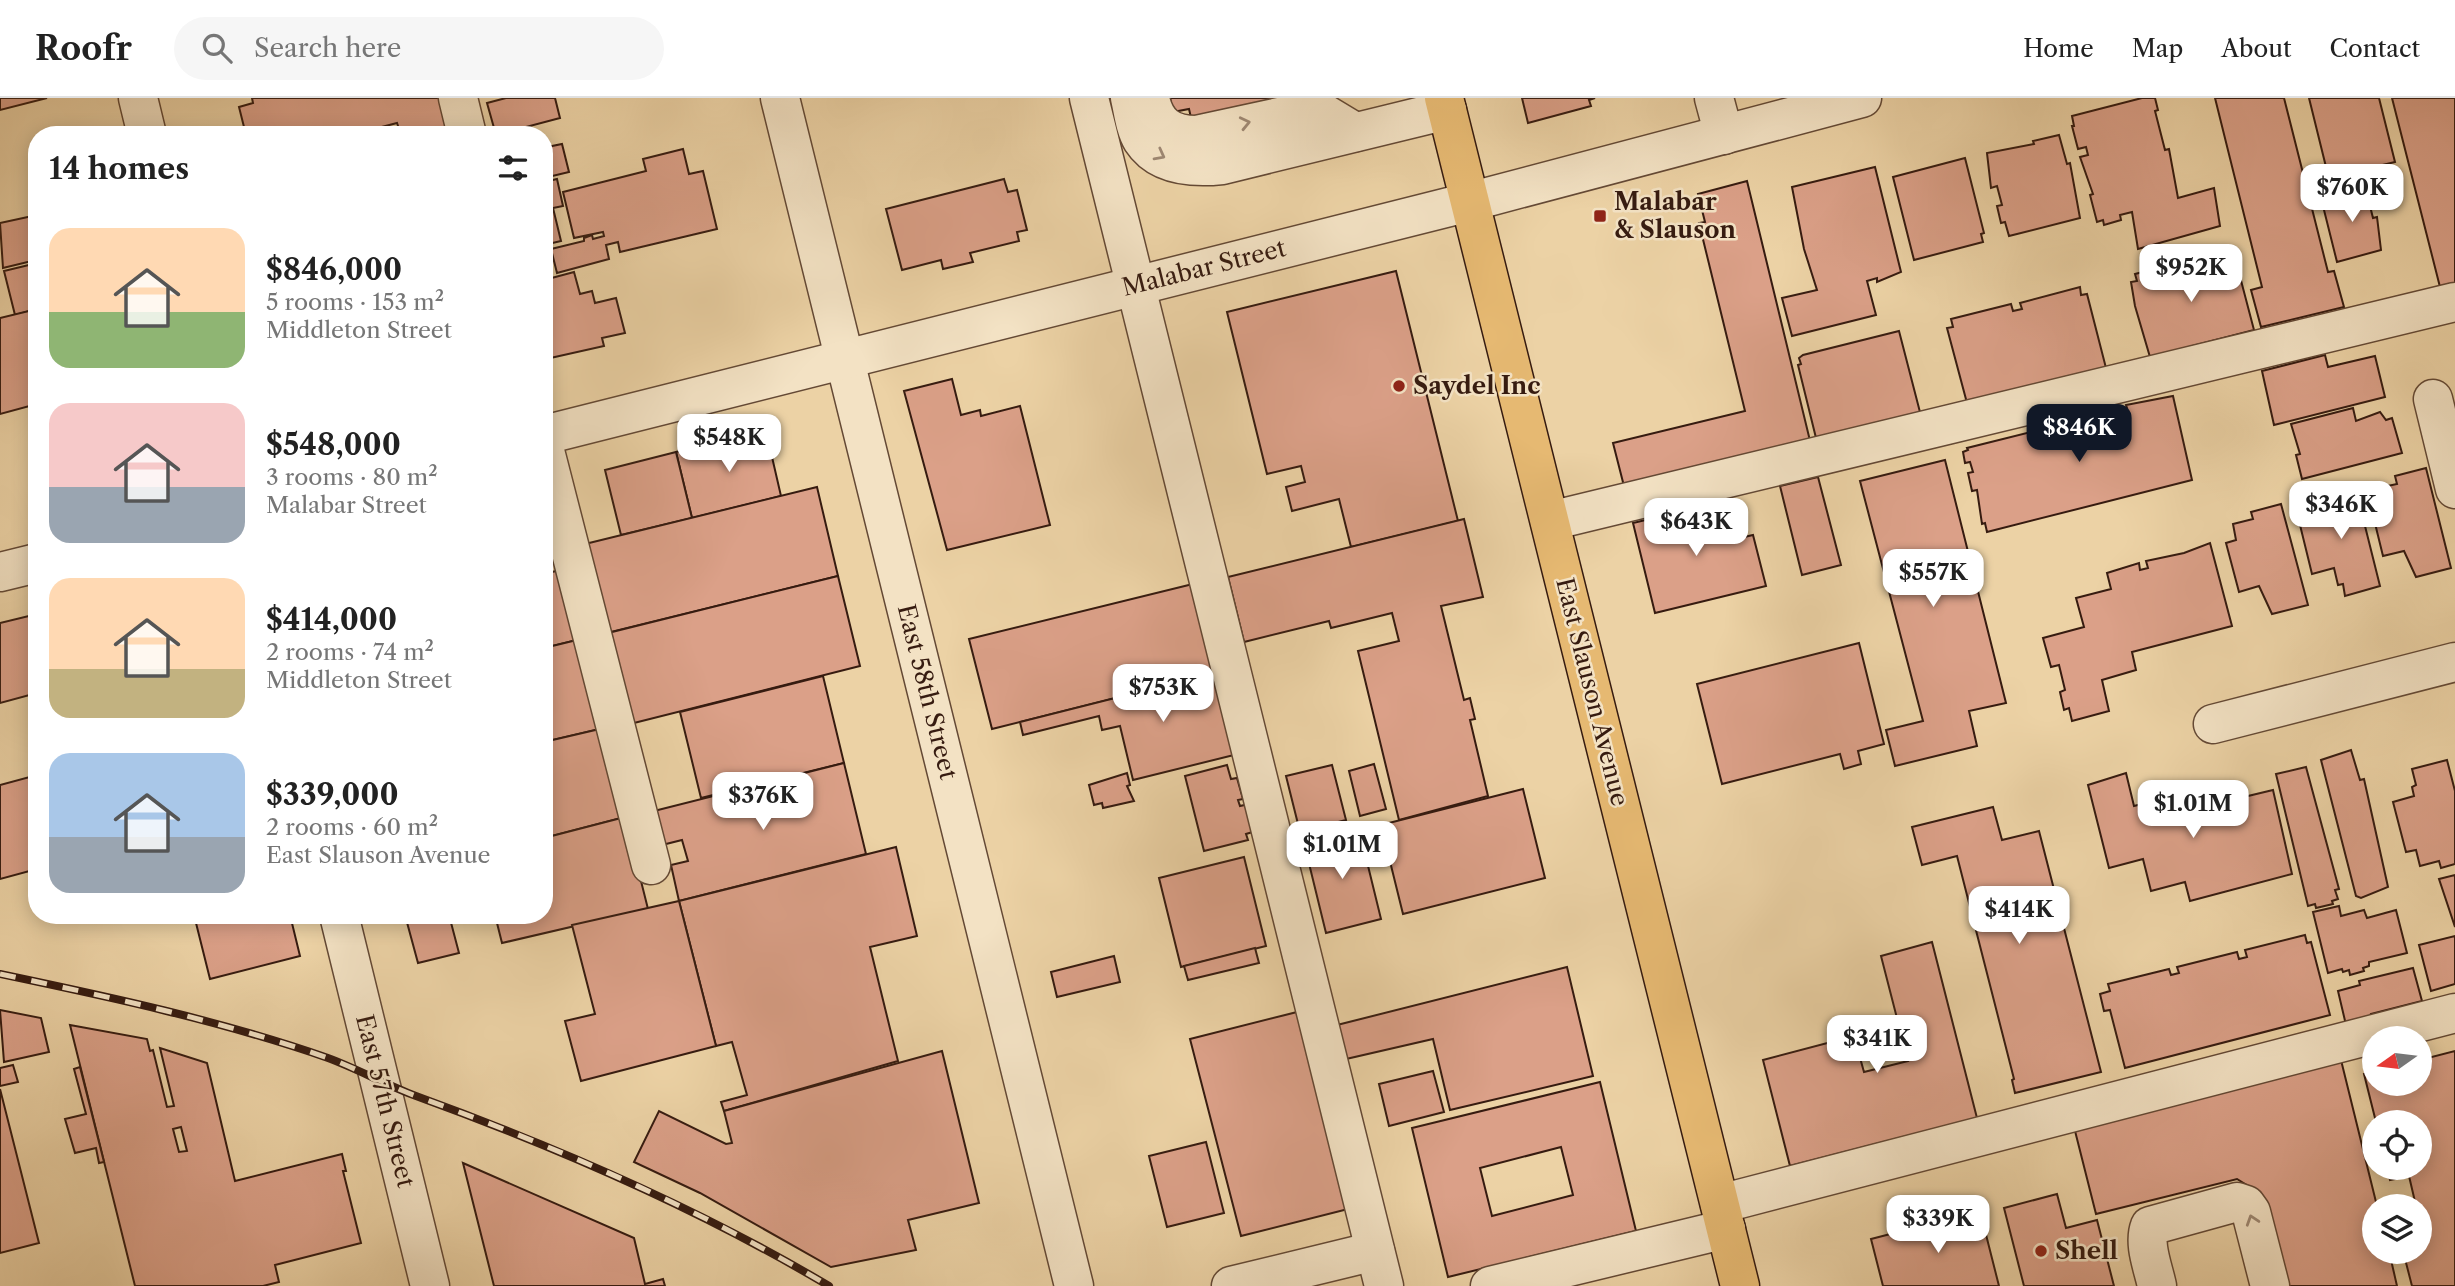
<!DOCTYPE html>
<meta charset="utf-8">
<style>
body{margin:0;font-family:"Libre Caslon Text",serif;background:#f6f6f6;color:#222;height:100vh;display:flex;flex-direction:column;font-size:26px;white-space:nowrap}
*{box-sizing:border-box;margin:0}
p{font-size:23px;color:#767676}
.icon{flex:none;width:38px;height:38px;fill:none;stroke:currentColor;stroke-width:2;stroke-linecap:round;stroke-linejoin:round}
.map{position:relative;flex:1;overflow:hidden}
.drawer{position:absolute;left:28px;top:28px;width:525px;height:798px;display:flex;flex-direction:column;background:#fff;border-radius:28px;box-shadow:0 4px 18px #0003}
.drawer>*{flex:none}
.needle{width:46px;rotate:256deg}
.controls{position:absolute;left:2362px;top:928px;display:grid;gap:14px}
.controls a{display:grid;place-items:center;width:70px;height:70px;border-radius:50%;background:#fff;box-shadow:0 4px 18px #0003;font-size:35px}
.price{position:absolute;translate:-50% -60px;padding:0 16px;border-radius:14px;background:#fff;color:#222;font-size:23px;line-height:46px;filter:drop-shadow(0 2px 4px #0008)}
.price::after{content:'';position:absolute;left:50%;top:42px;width:21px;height:16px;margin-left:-10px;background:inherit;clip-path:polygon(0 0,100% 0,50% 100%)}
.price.selected{background:#111827;color:#fff}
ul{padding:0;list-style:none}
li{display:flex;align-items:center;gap:21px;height:175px;padding:0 21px}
li span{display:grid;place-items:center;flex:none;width:196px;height:140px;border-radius:21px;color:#555}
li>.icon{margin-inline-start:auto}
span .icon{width:84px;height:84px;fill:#fffc;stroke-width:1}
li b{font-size:30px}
h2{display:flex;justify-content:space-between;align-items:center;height:84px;padding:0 21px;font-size:30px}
header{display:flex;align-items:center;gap:42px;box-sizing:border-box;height:98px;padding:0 35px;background:#fff;border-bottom:2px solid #e0e0e0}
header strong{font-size:33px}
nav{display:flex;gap:38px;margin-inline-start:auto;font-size:24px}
.search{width:490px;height:63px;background:#f6f6f6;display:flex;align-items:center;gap:18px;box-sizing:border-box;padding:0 24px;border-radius:38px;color:#767676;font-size:26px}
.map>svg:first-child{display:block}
.building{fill:#dba088;stroke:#361b10;stroke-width:2;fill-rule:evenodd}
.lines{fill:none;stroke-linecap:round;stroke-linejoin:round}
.minor-casing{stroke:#644935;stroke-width:41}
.major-casing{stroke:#361b10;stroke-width:41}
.minor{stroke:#f3e2c4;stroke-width:38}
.major{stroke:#e6b972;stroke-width:38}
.rail-casing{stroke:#361b10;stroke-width:8}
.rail{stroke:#f3e2c4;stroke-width:5;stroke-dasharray:16;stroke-linecap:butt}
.oneway{stroke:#9e8873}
.poi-dot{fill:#8f2418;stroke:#f3e2c4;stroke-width:2.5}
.labels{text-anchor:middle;stroke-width:5;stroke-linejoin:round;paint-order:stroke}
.poi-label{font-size:24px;font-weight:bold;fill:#361b10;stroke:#f3e2c4;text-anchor:start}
.street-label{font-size:24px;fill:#361b10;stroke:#f3e2c4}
</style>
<header>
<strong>Roofr</strong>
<div class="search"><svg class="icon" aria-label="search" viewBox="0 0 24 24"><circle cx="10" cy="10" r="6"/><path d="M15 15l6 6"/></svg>Search here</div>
<nav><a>Home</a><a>Map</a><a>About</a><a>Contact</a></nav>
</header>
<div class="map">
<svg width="2455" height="1188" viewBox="0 0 2455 1188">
<rect width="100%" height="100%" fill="#ecd2a5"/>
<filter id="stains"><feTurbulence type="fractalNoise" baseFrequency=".00286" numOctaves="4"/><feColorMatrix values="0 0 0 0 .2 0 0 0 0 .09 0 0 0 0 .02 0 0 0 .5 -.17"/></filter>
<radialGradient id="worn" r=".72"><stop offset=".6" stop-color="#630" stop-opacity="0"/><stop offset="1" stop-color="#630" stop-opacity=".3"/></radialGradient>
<g class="building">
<path d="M0,0H47L0,12Z"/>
<path d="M252,0H445L455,37H377L399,31L397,25L351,37H246L239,9L253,5Z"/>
<path d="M506,0H555L560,20L496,37L487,5Z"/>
<path d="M1170,0H1306L1192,24L1189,11L1173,14Z"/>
<path d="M1522,0H1595L1589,2L1591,8L1528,25Z"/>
<path d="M2142,0H2155L2158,12L2155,13L2165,52L2169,51L2178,100L2214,90L2220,128L2138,151L2132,114L2120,117L2121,122L2104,127L2103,122L2097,124L2090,97L2093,96L2080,59L2088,57L2086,49L2078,51L2072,28H2074L2072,18Z"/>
<path d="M2215,0H2284L2328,174L2334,173L2344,209L2261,229L2251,192L2262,189Z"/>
<path d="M2309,0H2379L2395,64L2370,70L2371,74L2329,81Z"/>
<path d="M2392,0H2455V185L2440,189Z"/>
<path d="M2059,37L2067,66L2070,65L2080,120L2009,138L2005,124L2001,125L1997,108L2002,107L1997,88L1991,90L1987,55L2034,46L2033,43Z"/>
<path d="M544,39L547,49L562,46L569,74L544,80Z"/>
<path d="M683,51L689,76L703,73L717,131L620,154L618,144L606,147L609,161L557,175L551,151L584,143V140L592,137L593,141L604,138L603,134L574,140L563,94L646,73L643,61Z"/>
<path d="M1965,60L1984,135L1981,136L1983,144L1914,162L1893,79Z"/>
<path d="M1875,69L1901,174L1877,184V180L1867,183L1876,217L1792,238L1782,200L1817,192L1804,151L1792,89Z"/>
<path d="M557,81L563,108L553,110L561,143L544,147V84Z"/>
<path d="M1004,81L1008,94L1017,92L1027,132L1017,134L1019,143L970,155L973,164L943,171L941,162L902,172L886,111Z"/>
<path d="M1747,83L1812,351L1626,396L1613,345L1745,313L1699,125L1705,124L1698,96Z"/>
<path d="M2365,88L2373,120L2377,119L2381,152L2337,164L2321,100Z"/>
<path d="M37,117L36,162L3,170L0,125Z"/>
<path d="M2233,152L2254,232L2150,259L2135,208L2131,184L2137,183L2135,176L2196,160L2198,168L2204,166L2203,160Z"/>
<path d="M37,165V211L15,217L4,173Z"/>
<path d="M1396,173L1458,423L1351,449L1339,401L1292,413L1286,389L1305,384L1301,368L1267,376L1227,214Z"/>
<path d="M574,174L580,196L592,193L595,205L616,200L625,235L602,240L604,248L546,261L544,182Z"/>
<path d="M2080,189L2081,197L2087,196L2106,270L1967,305L1947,230L1953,229L1951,221L2011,206L2013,213L2022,211L2020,205Z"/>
<path d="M37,211V306L0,316V220Z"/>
<path d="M1899,233L1921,318L1817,344L1798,267L1801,266L1799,260L1803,257Z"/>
<path d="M2325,257L2328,269L2375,258L2385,299L2274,327L2262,273Z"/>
<path d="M952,281L961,317L980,312L981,318L1020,308L1050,427L947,452L904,293Z"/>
<path d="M2173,298L2192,382L1987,434L1985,425L1982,426L1977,392L1972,393L1968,375L1973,374L1970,364L1965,365L1963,354L1968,352L1967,350L2059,327V324L2081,318L2082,321L2127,310L2126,307Z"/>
<path d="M2353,310L2356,323L2380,314L2386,322L2392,320L2402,355L2302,381L2296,357L2300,356L2291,326Z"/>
<path d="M766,333L781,398L692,420L676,354Z"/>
<path d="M676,354L692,420L621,437L605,372Z"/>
<path d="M1945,362L2006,605L1969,613L1977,648L1895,668L1886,632L1923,623L1860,383Z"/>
<path d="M2426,370L2451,470L2416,479L2404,453L2383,458L2371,409L2381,407L2378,390L2397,386L2395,378Z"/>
<path d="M1818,379L1841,467L1802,477L1780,388Z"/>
<path d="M2355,388L2380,488L2345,498L2343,486L2338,487L2334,470L2312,476L2300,427L2310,424L2306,408L2325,403L2323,396Z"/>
<path d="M817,389L838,478L607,535L585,446Z"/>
<path d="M1721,404L1724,414L1728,413L1733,430L1728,431L1731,442L1753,437L1766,488L1655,515L1633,425Z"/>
<path d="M2281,406L2308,507L2272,516L2259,488L2239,494L2226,445L2236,442L2233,426L2253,421L2251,414Z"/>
<path d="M1464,421L1483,499L1441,508L1464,602L1470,600L1475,621L1470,622L1488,698L1399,722L1358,553L1399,543L1392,515L1331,530L1329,523L1244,544L1228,479Z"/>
<path d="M2210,445L2232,528L2132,554L2136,572L2102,582L2109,613L2072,623L2069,610L2064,612L2060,594L2065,592L2059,567L2051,569L2043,540L2084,529L2076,500L2111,491L2107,475L2139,465L2140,472L2148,470L2146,463L2184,455Z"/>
<path d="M564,471L581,541L544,550V476Z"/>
<path d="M838,478L860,568L626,627L604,536Z"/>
<path d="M1201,484L1223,573L992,631L969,541Z"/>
<path d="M37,516V595L0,605V525Z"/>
<path d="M581,541L604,630L544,644V550Z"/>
<path d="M1859,545L1884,646L1858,653L1861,666L1844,671L1840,656L1722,686L1697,586Z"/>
<path d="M1222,573L1242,655L1133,682L1120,628L1102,632L1099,618L1023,637L1020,624Z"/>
<path d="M823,578L844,665L701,700L680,614Z"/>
<path d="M604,630L625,719L544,740V644Z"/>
<path d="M2351,652L2360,682L2364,681L2388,789L2361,800L2356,798L2321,662Z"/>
<path d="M2447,662L2455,693V766L2441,770L2439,763L2420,768L2416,752L2406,754L2393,704L2414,698L2412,689L2416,687L2412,671Z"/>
<path d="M844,665L866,756L679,803L671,767L688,763L682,742L662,747L654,713Z"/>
<path d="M1374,666L1386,711L1360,718L1349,673Z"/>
<path d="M1227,667L1231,681L1237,680L1243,701L1238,702L1240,708L1249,706L1256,733L1246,736L1248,742L1204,753L1185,678Z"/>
<path d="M1332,667L1346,722L1300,734L1286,678Z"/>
<path d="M2306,669L2339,791L2335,792L2338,801L2332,803L2333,806L2316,810L2315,806L2308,808L2276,676Z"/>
<path d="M1127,675L1130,687L1127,688L1134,703L1103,710L1102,705L1094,707L1089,687Z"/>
<path d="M2126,675L2134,708L2169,699L2173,716L2273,692L2292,776L2190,803L2185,784L2151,793L2143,761L2109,770L2088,687Z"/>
<path d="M37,677V771L0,781V687Z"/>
<path d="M1523,691L1545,780L1403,816L1381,727Z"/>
<path d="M1993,709L2002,742L2039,733L2101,974L2015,995L2012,982L2014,981L1957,758L1922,767L1912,729Z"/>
<path d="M625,719L648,811L502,845L495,817H544V740Z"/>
<path d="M1359,731L1381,821L1326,835L1304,745Z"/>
<path d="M896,749L917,838L870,849L898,963L724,1013L721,1004L747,997L732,944L716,948L679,803Z"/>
<path d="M1244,759L1266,848L1181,869L1159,780Z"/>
<path d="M2455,777V829L2439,781Z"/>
<path d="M679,803L716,948L581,983L565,923L595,916L572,827Z"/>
<path d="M2339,808L2341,818L2364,812L2367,820L2396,812L2407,855L2369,864V868L2363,870L2364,873L2350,877L2349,872L2343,874L2342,871L2328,875L2313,814Z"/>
<path d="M194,817H290L300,858L210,881Z"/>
<path d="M405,817H449L459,855L418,865Z"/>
<path d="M2305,837L2307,845L2311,844L2330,917L2125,970L2110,912L2104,913L2100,896L2110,893L2108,886L2169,871L2171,877L2179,875L2177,869L2237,854L2239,861L2247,859L2245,852Z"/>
<path d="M2455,838V886L2431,893L2419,847Z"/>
<path d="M1932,844L1977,1020L1790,1068L1763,962L1854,938L1864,974L1908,963L1881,858Z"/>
<path d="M1255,850L1259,865L1188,882L1184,868Z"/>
<path d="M1114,858L1120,884L1057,899L1051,874Z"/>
<path d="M1567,869L1593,978L1450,1012L1433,941L1346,961L1337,927Z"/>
<path d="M2413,870L2422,903L2371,916L2372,920L2346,927L2338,893L2360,887L2359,883Z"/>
<path d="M0,912L41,920L49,954L4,964Z"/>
<path d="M1301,913L1352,1110L1241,1138L1190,941Z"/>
<path d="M70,927L147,941L150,953L153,952L167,1009L174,1008L160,950L207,965L235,1083L342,1056L346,1073H343L361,1145L275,1167L279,1184L263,1188H135ZM181,1029L187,1053L179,1054L173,1031Z"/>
<path d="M942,953L979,1105L908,1122L916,1152L831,1169L700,1095L634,1064L659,1013L726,1046L732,1045L724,1013Z"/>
<path d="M2455,953V1188H2412L2403,1153H2420V1108H2416L2409,1078L2390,1082L2387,1069H2420V1024H2376L2364,976L2375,973V985H2420V962Z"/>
<path d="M2340,958L2377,1108H2375V1153H2389L2397,1188H2284L2261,1096L2237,1081L2096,1116L2073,1025Z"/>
<path d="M13,967L18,984L0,988V970Z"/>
<path d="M80,969L104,1064L99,1065L96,1050L75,1055L65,1021L86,1016L74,971Z"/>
<path d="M1433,973L1444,1014L1389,1028L1379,986Z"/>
<path d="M1600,984L1636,1133L1448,1179L1412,1030ZM1561,1049L1573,1097L1492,1118L1480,1070Z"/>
<path d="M0,991L39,1145L0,1155Z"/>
<path d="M1206,1044L1224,1115L1167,1129L1149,1058Z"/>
<path d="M463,1065L634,1140L645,1186L663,1181L665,1188H494Z"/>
<path d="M2057,1096L2066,1130L2097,1122L2114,1188H2024L2004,1110Z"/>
<path d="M1980,1113L1999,1188H1883L1871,1141Z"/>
</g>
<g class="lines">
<defs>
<g id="minor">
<path d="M138,0L147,37"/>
<path d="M458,0L467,37"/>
<path d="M780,0L1074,1188"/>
<path d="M1089,0L1384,1188"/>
<path d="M1130,0C1133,13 1135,31 1142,42C1159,68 1194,70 1222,67L1447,12"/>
<path d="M1150,0C1155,26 1170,37 1196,37L1307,13L1325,16L1355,34"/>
<path d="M1714,0L1724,37"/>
<path d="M2433,301L2455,391"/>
<path d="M544,337L1469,104L1862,0"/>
<path d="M544,349L651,767"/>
<path d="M1550,423L2455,204"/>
<path d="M0,474L37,465"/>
<path d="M2213,626L2455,564"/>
<path d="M339,817L430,1188"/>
<path d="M1720,1106L2455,915"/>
<path d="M1231,1188L1375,1153"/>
<path d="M1490,1188L1726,1131"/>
<path d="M2157,1188C2153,1169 2143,1146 2150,1128L2237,1104L2246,1107L2251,1114L2270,1188"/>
</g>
<path id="major" d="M1444,0L1740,1188"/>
</defs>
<use href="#minor" class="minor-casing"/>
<use href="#major" class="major-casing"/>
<use href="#minor" class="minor"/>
<use href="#major" class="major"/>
<defs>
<path id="rail" d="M0,876C110,899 222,923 328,960C358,971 386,987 416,998C559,1050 698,1110 829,1188"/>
</defs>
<use href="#rail" class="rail-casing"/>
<use href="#rail" class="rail"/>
</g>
<defs><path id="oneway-chevron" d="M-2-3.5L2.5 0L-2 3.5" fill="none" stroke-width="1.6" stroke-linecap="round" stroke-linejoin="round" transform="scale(1.75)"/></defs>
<g class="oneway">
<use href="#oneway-chevron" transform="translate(1245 25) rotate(-13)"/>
<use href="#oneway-chevron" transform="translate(1160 57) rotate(28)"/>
<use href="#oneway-chevron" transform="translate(2252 1122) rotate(-108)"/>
</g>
<g class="poi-dot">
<rect x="1593" y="111" width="14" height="14" rx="3.5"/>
<circle cx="1399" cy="288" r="7"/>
<circle cx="2041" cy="1153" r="7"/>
</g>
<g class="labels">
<g class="poi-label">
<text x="1614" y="112">Malabar<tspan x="1614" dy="28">&amp; Slauson</tspan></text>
<text x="1413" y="296">Saydel Inc</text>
<text x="2055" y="1161">Shell</text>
</g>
<g class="street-label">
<text transform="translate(1204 170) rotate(-14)" y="8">Malabar Street</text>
<text transform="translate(927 594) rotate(76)" y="8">East 58th Street</text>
<text transform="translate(1592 594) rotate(76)" y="8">East Slauson Avenue</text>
<text transform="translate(385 1003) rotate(76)" y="8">East 57th Street</text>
</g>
</g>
<rect width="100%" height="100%" filter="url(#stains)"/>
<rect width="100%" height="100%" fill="url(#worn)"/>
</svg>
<div class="controls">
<a><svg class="needle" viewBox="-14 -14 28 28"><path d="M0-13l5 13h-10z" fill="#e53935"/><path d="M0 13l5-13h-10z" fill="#767676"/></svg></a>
<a><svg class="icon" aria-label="locate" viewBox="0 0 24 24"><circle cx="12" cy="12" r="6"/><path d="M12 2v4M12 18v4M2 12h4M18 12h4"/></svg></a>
<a><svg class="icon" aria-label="layers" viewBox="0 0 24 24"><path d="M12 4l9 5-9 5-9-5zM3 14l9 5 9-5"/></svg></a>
</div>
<b class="price" style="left:2352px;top:126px">$760K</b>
<b class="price" style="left:2191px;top:206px">$952K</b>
<b class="price selected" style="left:2079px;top:366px">$846K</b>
<b class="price" style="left:729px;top:376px">$548K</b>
<b class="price" style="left:2341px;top:443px">$346K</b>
<b class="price" style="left:1696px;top:460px">$643K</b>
<b class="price" style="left:1933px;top:511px">$557K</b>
<b class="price" style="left:1163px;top:626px">$753K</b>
<b class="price" style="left:763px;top:734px">$376K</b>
<b class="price" style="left:2193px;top:742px">$1.01M</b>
<b class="price" style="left:1342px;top:783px">$1.01M</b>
<b class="price" style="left:2019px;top:848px">$414K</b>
<b class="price" style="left:1877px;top:977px">$341K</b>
<b class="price" style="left:1938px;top:1157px">$339K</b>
<section class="drawer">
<h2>14 homes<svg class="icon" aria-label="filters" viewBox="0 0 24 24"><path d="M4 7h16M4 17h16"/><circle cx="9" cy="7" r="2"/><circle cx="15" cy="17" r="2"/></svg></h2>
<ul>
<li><span style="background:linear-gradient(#ffd9b3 60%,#8fb573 0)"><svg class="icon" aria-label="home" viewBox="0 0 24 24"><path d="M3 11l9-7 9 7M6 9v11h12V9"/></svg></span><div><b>$846,000</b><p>5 rooms · 153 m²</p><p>Middleton Street</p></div></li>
<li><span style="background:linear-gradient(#f6c9c9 60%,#9aa5b1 0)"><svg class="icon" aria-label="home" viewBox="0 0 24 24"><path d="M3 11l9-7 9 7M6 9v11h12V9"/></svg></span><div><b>$548,000</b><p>3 rooms · 80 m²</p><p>Malabar Street</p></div></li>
<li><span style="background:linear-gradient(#ffd9b3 65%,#c2b280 0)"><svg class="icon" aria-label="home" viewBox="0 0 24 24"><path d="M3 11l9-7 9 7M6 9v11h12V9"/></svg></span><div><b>$414,000</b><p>2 rooms · 74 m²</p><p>Middleton Street</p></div></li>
<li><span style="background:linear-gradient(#a9c7e8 60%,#9aa5b1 0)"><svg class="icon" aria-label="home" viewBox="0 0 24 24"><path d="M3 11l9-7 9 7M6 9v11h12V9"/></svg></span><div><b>$339,000</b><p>2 rooms · 60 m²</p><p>East Slauson Avenue</p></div></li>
</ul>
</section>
</div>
